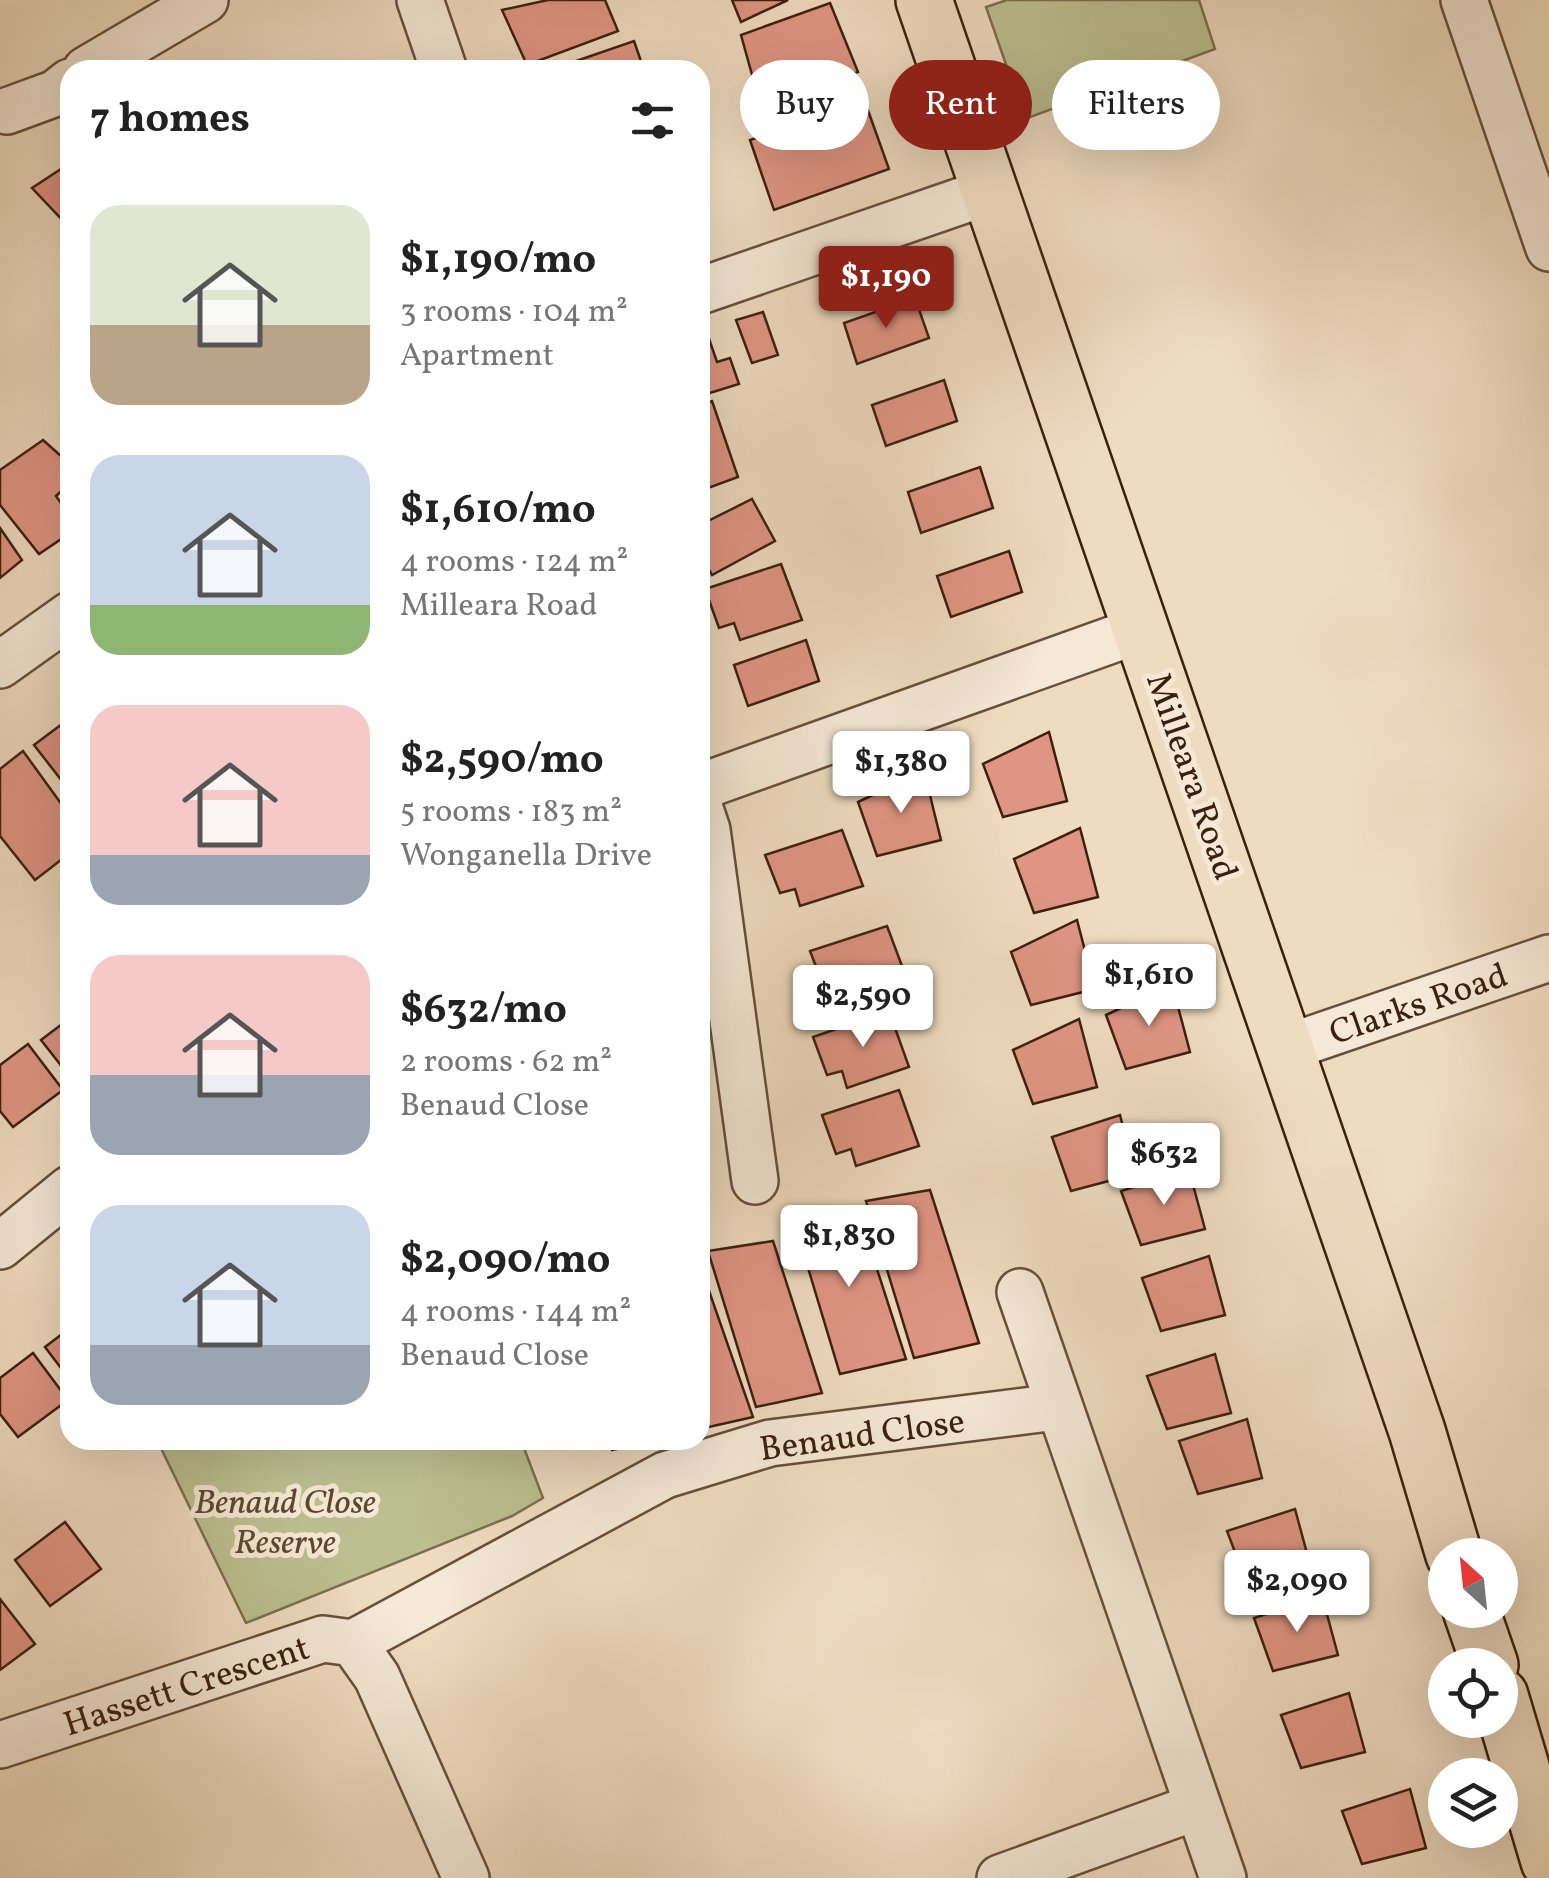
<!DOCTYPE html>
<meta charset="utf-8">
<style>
body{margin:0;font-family:Vollkorn,serif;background:#f6f6f6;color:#222;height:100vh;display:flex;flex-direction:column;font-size:38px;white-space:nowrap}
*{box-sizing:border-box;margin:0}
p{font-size:32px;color:#767676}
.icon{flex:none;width:55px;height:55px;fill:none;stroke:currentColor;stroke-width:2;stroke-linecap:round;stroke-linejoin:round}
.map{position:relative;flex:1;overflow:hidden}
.side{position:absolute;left:60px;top:60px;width:650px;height:1390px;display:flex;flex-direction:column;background:#fff;border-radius:30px;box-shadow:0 10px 40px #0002}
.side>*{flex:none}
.hud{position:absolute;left:740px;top:60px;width:658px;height:90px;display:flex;gap:20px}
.needle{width:65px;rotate:333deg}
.controls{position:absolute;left:1428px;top:1538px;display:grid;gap:20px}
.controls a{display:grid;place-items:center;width:90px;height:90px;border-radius:50%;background:#fff;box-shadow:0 10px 40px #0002;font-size:50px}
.price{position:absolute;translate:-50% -85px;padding:0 22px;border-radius:10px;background:#fff;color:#222;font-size:32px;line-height:65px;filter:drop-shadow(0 2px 5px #0008)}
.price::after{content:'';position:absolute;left:50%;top:60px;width:30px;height:22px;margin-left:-15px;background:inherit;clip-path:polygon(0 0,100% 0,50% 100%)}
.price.selected{background:#8f2418;color:#fff}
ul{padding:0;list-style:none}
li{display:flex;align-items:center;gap:30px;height:250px;padding:0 30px}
li span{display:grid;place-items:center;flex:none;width:280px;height:200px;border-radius:30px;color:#555}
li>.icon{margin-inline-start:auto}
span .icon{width:120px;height:120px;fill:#fffc;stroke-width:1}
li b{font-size:42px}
h2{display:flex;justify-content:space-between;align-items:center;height:120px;padding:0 30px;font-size:42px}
.chip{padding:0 35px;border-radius:45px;background:#fff;box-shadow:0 10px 40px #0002;font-size:35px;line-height:90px}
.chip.selected{background:#8f2418;color:#fff}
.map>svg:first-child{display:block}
.green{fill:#bcbf91;stroke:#7c704f;stroke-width:2.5}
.building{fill:#e09584;stroke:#3b200d;stroke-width:2.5}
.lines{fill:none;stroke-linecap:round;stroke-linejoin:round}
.minor-casing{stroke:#684f3a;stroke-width:50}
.major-casing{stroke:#3b200d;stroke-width:60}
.minor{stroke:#f5e8d6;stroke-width:45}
.major{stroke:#efdbc0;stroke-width:55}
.labels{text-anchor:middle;stroke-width:10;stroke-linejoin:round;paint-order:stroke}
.street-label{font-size:35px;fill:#3b200d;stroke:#f5e8d6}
.park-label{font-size:35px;font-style:italic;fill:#5b482e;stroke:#f5e8d6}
</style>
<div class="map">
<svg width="1549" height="1878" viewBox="0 0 1549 1878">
<rect width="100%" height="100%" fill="#efdbc0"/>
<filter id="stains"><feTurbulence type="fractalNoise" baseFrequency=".002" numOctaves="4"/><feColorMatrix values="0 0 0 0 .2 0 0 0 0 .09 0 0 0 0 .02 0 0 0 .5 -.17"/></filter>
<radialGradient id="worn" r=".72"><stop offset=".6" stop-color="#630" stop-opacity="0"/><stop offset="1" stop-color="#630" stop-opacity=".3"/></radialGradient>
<g class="green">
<path d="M1007,0H1199L1215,49L1025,119L986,7Z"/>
<path d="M157,1440H521L543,1498L512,1516L246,1623Z"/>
</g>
<g class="building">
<path d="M548,0H605L618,31L527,65L502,10Z"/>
<path d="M732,0H788L741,22Z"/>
<path d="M830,3L858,72L761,107L741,35Z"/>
<path d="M634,41L644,70H550Z"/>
<path d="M865,102L889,169L774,210L750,140Z"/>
<path d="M70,163V228L32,188Z"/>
<path d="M915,298L929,338L857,364L844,323Z"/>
<path d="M763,312L778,355L752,363L736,320Z"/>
<path d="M708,336L717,362L730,358L739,384L700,396V338Z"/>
<path d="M944,380L957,421L886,446L872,405Z"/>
<path d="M712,401L738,477L700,491V405Z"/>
<path d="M43,440L70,464V483L56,496L70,516V533L39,554L0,505V470Z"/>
<path d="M980,467L993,508L921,533L908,492Z"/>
<path d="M752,499L775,541L712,575L700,553V525Z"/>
<path d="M0,528L22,560L0,578Z"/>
<path d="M1009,551L1022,592L951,617L937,576Z"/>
<path d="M781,564L802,620L740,640L734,623L719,628L705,589Z"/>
<path d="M806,640L819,681L748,706L734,665Z"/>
<path d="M70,718V789L69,790L34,745Z"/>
<path d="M1049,732L1067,801L1003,817L983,764Z"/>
<path d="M23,751L70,816V853L35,880L0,836V769Z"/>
<path d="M924,771L941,840L877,856L858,802Z"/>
<path d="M1080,828L1098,897L1034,913L1014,859Z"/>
<path d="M842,830L863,886L800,906L795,889L780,893L765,855Z"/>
<path d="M1077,920L1095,989L1031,1005L1011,952Z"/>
<path d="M887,926L908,982L845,1002L840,985L825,990L810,951Z"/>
<path d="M1172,984L1190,1052L1126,1069L1106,1015Z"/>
<path d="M889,1011L909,1067L847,1088L842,1071L827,1075L813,1037Z"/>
<path d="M70,1018V1077L41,1040Z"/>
<path d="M1079,1019L1097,1087L1033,1104L1013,1050Z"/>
<path d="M28,1044L63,1090L13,1127L0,1111V1065Z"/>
<path d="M899,1090L919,1146L856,1166L851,1149L836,1154L822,1115Z"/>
<path d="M1120,1115L1135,1174L1071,1191L1052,1137Z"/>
<path d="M1189,1170L1205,1229L1141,1245L1121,1191Z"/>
<path d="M930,1190L979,1343L914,1358L866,1201Z"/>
<path d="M857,1207L906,1359L840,1374L793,1218Z"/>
<path d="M773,1241L822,1393L756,1407L708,1251Z"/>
<path d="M1209,1256L1225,1315L1161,1331L1142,1278Z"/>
<path d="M700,1265L753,1417L700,1429Z"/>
<path d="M70,1328V1380L45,1347Z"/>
<path d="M33,1353L68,1400L18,1437L0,1414V1378Z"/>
<path d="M1215,1354L1231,1413L1167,1429L1147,1376Z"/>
<path d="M1247,1419L1262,1478L1198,1494L1179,1441Z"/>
<path d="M609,1440H659L612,1450Z"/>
<path d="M1295,1509L1311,1568L1247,1584L1227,1531Z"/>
<path d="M65,1522L101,1569L50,1606L15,1560Z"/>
<path d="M1322,1596L1338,1655L1273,1671L1254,1618Z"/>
<path d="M0,1599L35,1644L0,1670Z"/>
<path d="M1349,1693L1365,1752L1301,1768L1281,1715Z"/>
<path d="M1410,1789L1426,1848L1362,1864L1342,1811Z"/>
</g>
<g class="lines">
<defs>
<g id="minor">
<path d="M420,0L444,70"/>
<path d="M1464,0L1549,248"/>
<path d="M86,70L205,0"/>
<path d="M7,111L56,93L70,82"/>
<path d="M700,291L990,191"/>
<path d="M0,665L70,615"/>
<path d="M700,787L1142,629"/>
<path d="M700,809L707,830L755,1181"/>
<path d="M1286,1048L1549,958"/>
<path d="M0,1246L70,1189"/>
<path d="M1020,1292L1223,1878"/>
<path d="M353,1643L665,1475L770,1443L1057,1407"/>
<path d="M0,1745L323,1639L353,1643L377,1677L466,1878"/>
<path d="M1000,1878L1196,1807"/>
</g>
<g id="major">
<path d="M924,0L1417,1431L1454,1555"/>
<path d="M1471,1610L1490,1665"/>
<path d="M1500,1696L1549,1861"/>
</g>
</defs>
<use href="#minor" class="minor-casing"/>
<use href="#major" class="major-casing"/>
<use href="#minor" class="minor"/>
<use href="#major" class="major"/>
</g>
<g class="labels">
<g class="street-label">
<text transform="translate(1193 776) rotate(71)" y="12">Milleara Road</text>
<text transform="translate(1418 1003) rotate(-19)" y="12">Clarks Road</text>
<text transform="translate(862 1434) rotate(-8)" y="12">Benaud Close</text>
<text transform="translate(186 1685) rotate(-18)" y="12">Hassett Crescent</text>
</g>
<g class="park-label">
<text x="285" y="1513">Benaud Close<tspan x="285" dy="40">Reserve</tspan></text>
</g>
</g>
<rect width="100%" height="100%" filter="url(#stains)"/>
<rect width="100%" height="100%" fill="url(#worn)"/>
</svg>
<div class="controls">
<a><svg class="needle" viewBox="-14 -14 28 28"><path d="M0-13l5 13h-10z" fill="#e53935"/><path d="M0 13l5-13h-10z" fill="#767676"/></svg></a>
<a><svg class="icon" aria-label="locate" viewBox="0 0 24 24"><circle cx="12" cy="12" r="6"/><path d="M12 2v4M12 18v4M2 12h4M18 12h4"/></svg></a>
<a><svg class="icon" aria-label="layers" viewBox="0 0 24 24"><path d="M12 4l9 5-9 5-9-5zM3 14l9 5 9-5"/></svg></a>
</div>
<b class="price selected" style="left:886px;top:331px">$1,190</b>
<b class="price" style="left:901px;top:816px">$1,380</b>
<b class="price" style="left:1149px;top:1029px">$1,610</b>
<b class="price" style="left:863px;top:1050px">$2,590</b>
<b class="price" style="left:1164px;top:1208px">$632</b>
<b class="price" style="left:849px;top:1290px">$1,830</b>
<b class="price" style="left:1297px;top:1635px">$2,090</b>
<div class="hud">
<a class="chip">Buy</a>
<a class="chip selected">Rent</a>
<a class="chip">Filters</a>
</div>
<section class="side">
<h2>7 homes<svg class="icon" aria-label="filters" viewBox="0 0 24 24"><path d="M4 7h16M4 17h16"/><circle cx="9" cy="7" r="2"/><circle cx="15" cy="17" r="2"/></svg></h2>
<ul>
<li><span style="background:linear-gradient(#dfe7d0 60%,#b9a48a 0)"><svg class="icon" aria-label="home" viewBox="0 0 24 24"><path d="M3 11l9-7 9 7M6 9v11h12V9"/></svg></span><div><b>$1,190/mo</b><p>3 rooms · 104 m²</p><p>Apartment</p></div></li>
<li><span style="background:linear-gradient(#c9d6e8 75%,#8fb573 0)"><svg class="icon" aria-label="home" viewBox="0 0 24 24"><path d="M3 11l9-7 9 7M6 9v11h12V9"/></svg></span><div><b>$1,610/mo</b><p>4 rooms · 124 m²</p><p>Milleara Road</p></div></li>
<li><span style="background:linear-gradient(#f6c9c9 75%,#9aa5b1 0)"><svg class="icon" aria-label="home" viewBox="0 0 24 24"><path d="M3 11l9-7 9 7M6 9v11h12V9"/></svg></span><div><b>$2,590/mo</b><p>5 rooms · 183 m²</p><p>Wonganella Drive</p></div></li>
<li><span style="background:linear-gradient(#f6c9c9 60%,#9aa5b1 0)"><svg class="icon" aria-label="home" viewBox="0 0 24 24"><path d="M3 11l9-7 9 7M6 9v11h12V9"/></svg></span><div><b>$632/mo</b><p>2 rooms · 62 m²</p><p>Benaud Close</p></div></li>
<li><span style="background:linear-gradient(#c9d6e8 70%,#9aa5b1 0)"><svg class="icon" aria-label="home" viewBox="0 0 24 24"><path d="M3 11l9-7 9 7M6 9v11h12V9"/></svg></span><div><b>$2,090/mo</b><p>4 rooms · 144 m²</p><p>Benaud Close</p></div></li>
</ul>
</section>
</div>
